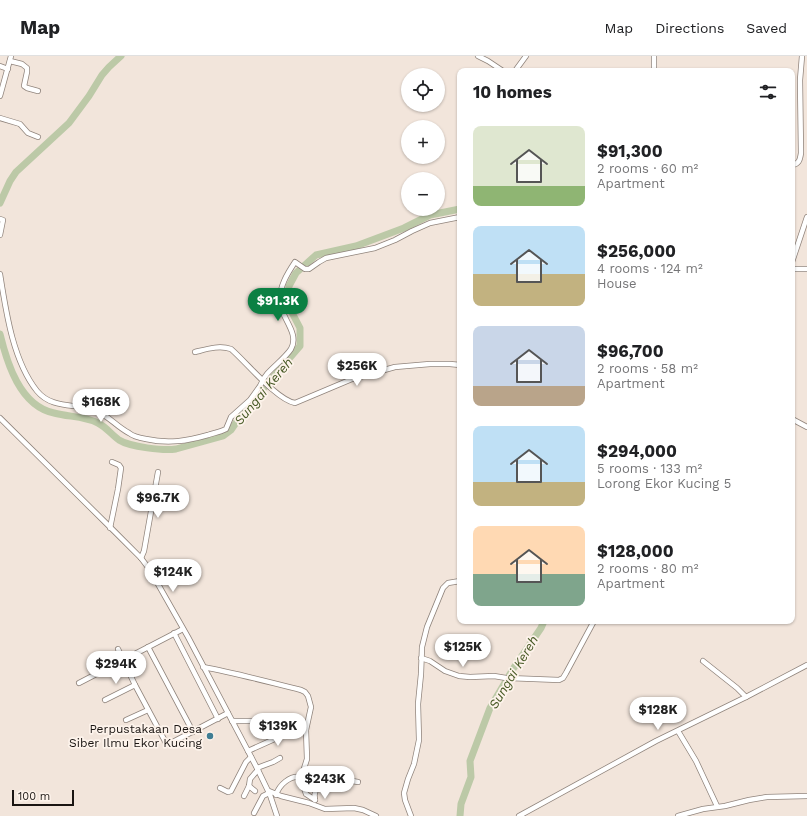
<!DOCTYPE html>
<meta charset="utf-8">
<style>
body{margin:0;font-family:"Work Sans",sans-serif;background:#f2f2f2;color:#202124;height:100vh;display:flex;flex-direction:column;font-size:15px;white-space:nowrap}
*{box-sizing:border-box;margin:0}
p{font-size:13px;color:#757577}
.icon{flex:none;width:22px;height:22px;fill:none;stroke:currentColor;stroke-width:2;stroke-linecap:round;stroke-linejoin:round}
.map{position:relative;flex:1;overflow:hidden}
.drawer{position:absolute;left:457px;top:12px;width:338px;height:556px;display:flex;flex-direction:column;background:#fff;border-radius:8px;box-shadow:0 1px 3px #0004}
.drawer>*{flex:none}
.tools{position:absolute;left:401px;top:12px;display:grid;gap:8px}
.tools a{display:grid;place-items:center;width:44px;height:44px;border-radius:50%;background:#fff;box-shadow:0 1px 3px #0004;font-size:20px}
.scale{position:absolute;left:12px;bottom:10px;width:62px;box-sizing:border-box;padding-left:4px;border:2px solid #1a1512;border-top:0;font-size:11px;line-height:14px;white-space:nowrap;color:#1a1512;-webkit-text-stroke:3px #fdf3eb;paint-order:stroke}
.price{position:absolute;translate:-50% -34px;padding:0 9px;border-radius:14px;background:#fff;color:#222;font-size:13px;line-height:26px;filter:drop-shadow(0 1px 2px #0008)}
.price::after{content:'';position:absolute;left:50%;top:24px;width:12px;height:9px;margin-left:-6px;background:inherit;clip-path:polygon(0 0,100% 0,50% 100%)}
.price.on{background:#0b8043;color:#fff}
ul{padding:0;list-style:none}
li{display:flex;align-items:center;gap:12px;height:100px;padding:0 16px}
li span{display:grid;place-items:center;flex:none;width:112px;height:80px;border-radius:8px;color:#555}
li>.icon{margin-inline-start:auto}
span .icon{width:48px;height:48px;fill:#fffc;stroke-width:1}
li b{font-size:17px}
h2{display:flex;justify-content:space-between;align-items:center;height:48px;padding:0 16px;font-size:17px}
header{display:flex;align-items:center;gap:24px;box-sizing:border-box;height:56px;padding:0 20px;background:#fff;border-bottom:1px solid #e0e0e0}
header strong{font-size:19px}
nav{display:flex;gap:22px;margin-inline-start:auto;font-size:14px}
.map>svg:first-child{display:block}
.lines{fill:none;stroke-linecap:round;stroke-linejoin:round}
.river{stroke:#bcc9a7;stroke-width:7}
.minor-casing{stroke:#90847c;stroke-width:6}
.minor{stroke:#fff;stroke-width:4.5}
.poi-dot{fill:#3f7d93;stroke:#fdf3eb;stroke-width:1.5}
.labels{text-anchor:middle;stroke-width:3.5;stroke-linejoin:round;paint-order:stroke}
.poi-label{font-size:12px;fill:#1a1512;stroke:#fdf3eb;text-anchor:end}
.water-label{font-size:13px;font-style:italic;fill:#485a26;stroke:#fdf3eb}
</style>
<header>
<strong>Map</strong>
<nav><a>Map</a><a>Directions</a><a>Saved</a></nav>
</header>
<div class="map">
<svg width="807" height="760" viewBox="0 0 807 760">
<rect width="100%" height="100%" fill="#f2e5db"/>
<g class="lines">
<g class="river">
<path d="M0,147L10,125L16,116L69,67L89,40L102,19L109,11L121,0"/>
<path d="M0,278C7,307 20,350 54,357C69,361 84,360 98,367C106,371 112,379 119,384C130,391 164,395 176,393L223,380L231,374L244,355L300,290V272L287,247L289,230L296,217L316,199L356,190L404,172L430,159L460,153"/>
<path d="M460,760L461,748L471,721L470,705L490,652L513,613L541,572L544,565"/>
</g>
<defs>
<g id="minor">
<path d="M478,0L488,5L503,15"/>
<path d="M654,0V13"/>
<path d="M10,5L22,8L27,12V16L24,30L27,32L38,35"/>
<path d="M0,10L8,13"/>
<path d="M515,15L526,0"/>
<path d="M0,40L11,0"/>
<path d="M0,62L20,68L28,77L38,81"/>
<path d="M792,109C799,108 800,104 801,97L800,24L802,0"/>
<path d="M0,163L3,164L0,179"/>
<path d="M792,206L807,161"/>
<path d="M792,213H807"/>
<path d="M0,218C6,256 13,305 37,335C51,352 72,348 91,353C108,358 114,369 129,377C134,381 140,382 146,383C168,388 187,385 208,379C214,377 220,376 226,373L231,361L250,344L260,330L264,322L267,318C274,310 285,302 291,293C300,277 281,262 280,246C279,231 287,218 295,206L305,213H309L319,206L326,202L375,192L395,184L412,175L430,167L460,161"/>
<path d="M195,296C207,293 219,289 231,293C247,307 277,344 295,347L352,323L395,311L430,308H450L460,309"/>
<path d="M0,362L114,475L141,502L150,514L188,581L258,714L270,739L277,760"/>
<path d="M792,363L807,371"/>
<path d="M110,472L118,433L121,412L119,409L112,406"/>
<path d="M141,502L144,495L158,416"/>
<path d="M174,577L218,663"/>
<path d="M148,591L193,676"/>
<path d="M118,593L135,629L166,687L169,688L228,657"/>
<path d="M421,602L430,605L445,615L459,620L470,621L494,620L506,622L559,624L563,622L566,617L594,565"/>
<path d="M703,605L737,632L746,641"/>
<path d="M203,611C236,617 268,626 301,634L305,636L308,640L311,651L306,674L307,703L301,722L305,735L306,738L315,744"/>
<path d="M79,627L183,573"/>
<path d="M105,644L135,629"/>
<path d="M126,664L148,654"/>
<path d="M232,665H265L282,670L306,674"/>
<path d="M678,675L696,705L717,750"/>
<path d="M248,695L288,677L290,671"/>
<path d="M257,712L273,706L280,702"/>
<path d="M249,730L255,735"/>
<path d="M220,732L228,736L231,735L246,706L251,701"/>
<path d="M269,735L281,740L309,747L325,753L354,752L363,754L376,760"/>
<path d="M276,739C279,729 290,719 301,721"/>
<path d="M244,740L249,730L250,723L256,716L258,714"/>
<path d="M315,744C313,736 319,727 325,721L335,722L358,726"/>
<path d="M254,757L263,740L269,737"/>
<path d="M411,760L405,744L404,737L408,723L414,708L419,684L418,648L421,618L422,591L427,571L443,532L448,527L460,525"/>
<path d="M519,760L656,685L746,641L807,609"/>
<path d="M678,760L703,753L725,750L749,744L767,741L807,740"/>
</g>
</defs>
<use href="#minor" class="minor-casing"/>
<use href="#minor" class="minor"/>
</g>
<circle class="poi-dot" cx="210" cy="680" r="4"/>
<g class="labels">
<g class="poi-label">
<text x="202" y="677">Perpustakaan Desa<tspan x="202" dy="14">Siber Ilmu Ekor Kucing</tspan></text>
</g>
<g class="water-label">
<text transform="translate(263 335) rotate(-50)" y="5">Sungai Kereh</text>
<text transform="translate(513 616) rotate(-59)" y="5">Sungai Kereh</text>
</g>
</g>
</svg>
<div class="tools">
<a><svg class="icon" aria-label="locate" viewBox="0 0 24 24"><circle cx="12" cy="12" r="6"/><path d="M12 2v4M12 18v4M2 12h4M18 12h4"/></svg></a>
<a>+</a>
<a>−</a>
</div>
<div class="scale">100 m</div>
<b class="price on" style="left:278px;top:266px">$91.3K</b>
<b class="price" style="left:357px;top:331px">$256K</b>
<b class="price" style="left:101px;top:367px">$168K</b>
<b class="price" style="left:158px;top:463px">$96.7K</b>
<b class="price" style="left:173px;top:537px">$124K</b>
<b class="price" style="left:463px;top:612px">$125K</b>
<b class="price" style="left:116px;top:629px">$294K</b>
<b class="price" style="left:658px;top:675px">$128K</b>
<b class="price" style="left:278px;top:691px">$139K</b>
<b class="price" style="left:325px;top:744px">$243K</b>
<section class="drawer">
<h2>10 homes<svg class="icon" aria-label="filters" viewBox="0 0 24 24"><path d="M4 7h16M4 17h16"/><circle cx="9" cy="7" r="2"/><circle cx="15" cy="17" r="2"/></svg></h2>
<ul>
<li><span style="background:linear-gradient(#dfe7d0 75%,#8fb573 0)"><svg class="icon" aria-label="home" viewBox="0 0 24 24"><path d="M3 11l9-7 9 7M6 9v11h12V9"/></svg></span><div><b>$91,300</b><p>2 rooms · 60 m²</p><p>Apartment</p></div></li>
<li><span style="background:linear-gradient(#bfe0f5 60%,#c2b280 0)"><svg class="icon" aria-label="home" viewBox="0 0 24 24"><path d="M3 11l9-7 9 7M6 9v11h12V9"/></svg></span><div><b>$256,000</b><p>4 rooms · 124 m²</p><p>House</p></div></li>
<li><span style="background:linear-gradient(#c9d6e8 75%,#b9a48a 0)"><svg class="icon" aria-label="home" viewBox="0 0 24 24"><path d="M3 11l9-7 9 7M6 9v11h12V9"/></svg></span><div><b>$96,700</b><p>2 rooms · 58 m²</p><p>Apartment</p></div></li>
<li><span style="background:linear-gradient(#bfe0f5 70%,#c2b280 0)"><svg class="icon" aria-label="home" viewBox="0 0 24 24"><path d="M3 11l9-7 9 7M6 9v11h12V9"/></svg></span><div><b>$294,000</b><p>5 rooms · 133 m²</p><p>Lorong Ekor Kucing 5</p></div></li>
<li><span style="background:linear-gradient(#ffd9b3 60%,#7fa58c 0)"><svg class="icon" aria-label="home" viewBox="0 0 24 24"><path d="M3 11l9-7 9 7M6 9v11h12V9"/></svg></span><div><b>$128,000</b><p>2 rooms · 80 m²</p><p>Apartment</p></div></li>
</ul>
</section>
</div>
